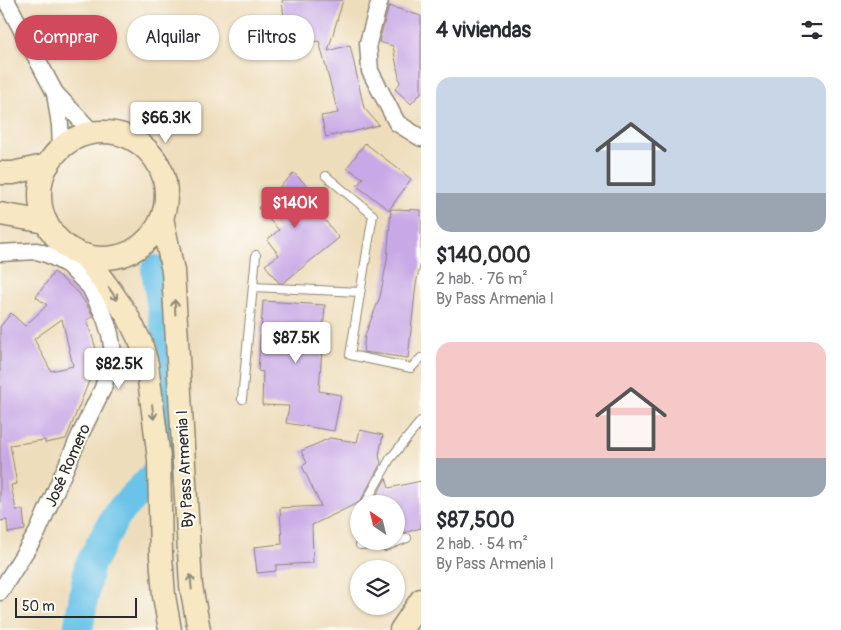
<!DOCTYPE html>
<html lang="es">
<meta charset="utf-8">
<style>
body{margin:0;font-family:Pangolin,sans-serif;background:#f7f7f7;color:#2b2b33;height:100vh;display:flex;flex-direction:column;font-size:19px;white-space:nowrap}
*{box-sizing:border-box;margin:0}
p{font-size:16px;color:#7c7c81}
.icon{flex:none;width:28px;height:28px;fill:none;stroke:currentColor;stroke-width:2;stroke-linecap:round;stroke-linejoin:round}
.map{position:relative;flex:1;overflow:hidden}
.sheet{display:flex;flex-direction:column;background:#fff;width:420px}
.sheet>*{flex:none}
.top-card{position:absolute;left:15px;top:15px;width:330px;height:45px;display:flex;gap:10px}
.needle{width:32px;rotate:325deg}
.fabs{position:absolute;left:350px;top:495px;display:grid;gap:10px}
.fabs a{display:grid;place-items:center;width:55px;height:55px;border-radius:50%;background:#fff;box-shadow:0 1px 4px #0004;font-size:25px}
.scale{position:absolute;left:15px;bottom:12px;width:122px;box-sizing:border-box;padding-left:5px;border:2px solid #2b2b2b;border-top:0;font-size:14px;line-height:18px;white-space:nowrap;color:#2b2b2b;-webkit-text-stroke:4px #fdfcf7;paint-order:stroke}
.price{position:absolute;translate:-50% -42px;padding:0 11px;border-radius:5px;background:#fff;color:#222;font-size:16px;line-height:32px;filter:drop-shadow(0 1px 2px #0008)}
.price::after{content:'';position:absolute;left:50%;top:30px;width:15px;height:11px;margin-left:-8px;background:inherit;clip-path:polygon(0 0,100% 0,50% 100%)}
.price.on{background:#d1495b;color:#fff}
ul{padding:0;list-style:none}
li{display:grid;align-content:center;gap:10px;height:265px;padding:0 15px}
li span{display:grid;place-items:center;height:155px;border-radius:15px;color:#555}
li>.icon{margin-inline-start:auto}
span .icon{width:90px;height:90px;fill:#fffc;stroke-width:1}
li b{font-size:21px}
h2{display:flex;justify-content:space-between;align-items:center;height:60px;padding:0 15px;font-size:21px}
.pill{padding:0 18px;border-radius:22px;background:#fff;box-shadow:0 1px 4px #0004;font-size:18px;line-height:45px}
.pill.on{background:#d1495b;color:#fff}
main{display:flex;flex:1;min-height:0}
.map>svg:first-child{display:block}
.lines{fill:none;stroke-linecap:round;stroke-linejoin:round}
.river{stroke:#6bc3e8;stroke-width:30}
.building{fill:#c8a8e6;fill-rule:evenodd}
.lane-casing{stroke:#8c8473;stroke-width:10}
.street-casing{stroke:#8c8473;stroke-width:19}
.secondary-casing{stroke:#8c8473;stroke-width:25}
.lane{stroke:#fff;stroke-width:8}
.street{stroke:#fff;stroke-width:16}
.secondary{stroke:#f7e8c3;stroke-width:22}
.oneway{stroke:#918a77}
.labels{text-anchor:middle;stroke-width:4;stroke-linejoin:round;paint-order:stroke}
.street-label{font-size:16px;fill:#2b2b2b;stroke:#fdfcf7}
</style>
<main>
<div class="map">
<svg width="421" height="630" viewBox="0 0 421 630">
<rect width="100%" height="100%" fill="#fdfcf7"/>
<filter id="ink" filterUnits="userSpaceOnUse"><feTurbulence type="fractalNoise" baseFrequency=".02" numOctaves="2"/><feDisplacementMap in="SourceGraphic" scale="10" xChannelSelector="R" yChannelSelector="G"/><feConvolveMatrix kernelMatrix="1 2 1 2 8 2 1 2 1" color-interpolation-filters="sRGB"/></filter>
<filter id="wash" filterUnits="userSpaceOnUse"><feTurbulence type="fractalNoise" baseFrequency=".0096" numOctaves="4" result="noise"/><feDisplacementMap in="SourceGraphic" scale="20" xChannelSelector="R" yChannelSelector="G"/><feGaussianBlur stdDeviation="1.12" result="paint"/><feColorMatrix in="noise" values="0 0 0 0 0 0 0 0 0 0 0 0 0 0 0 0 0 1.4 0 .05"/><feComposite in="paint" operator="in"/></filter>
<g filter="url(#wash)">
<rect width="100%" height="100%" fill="#edb"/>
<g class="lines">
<path class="river" d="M78,630L89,566L117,514L169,460L174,382L156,270"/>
</g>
<g id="blocks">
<g class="building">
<path d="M282,0H343L328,51L350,45L364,108L379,125L348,133V132L326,137L321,116L338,113L319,41L287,45Z"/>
<path d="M389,6L421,16V93L411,104L395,89L400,83L393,46L379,42Z"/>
<path d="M365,143L411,179L389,210L357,186L363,178L347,168Z"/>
<path d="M294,173L311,190L305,195L339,238L283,283H279L265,265L279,255L267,240L279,230L258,208Z"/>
<path d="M391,209L421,210V262L416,284L408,358L363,352L365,335L380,297L387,260Z"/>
<path d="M54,272L79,293L91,312L93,316L87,320L97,352L91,376L66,439L45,443V440L10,445L17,484L11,485L16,510H23L25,530L8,533L7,520L0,521V327L11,313L25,326L47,305L36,297ZM62,319L73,366L51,371L34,339Z"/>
<path d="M263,301L325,305L319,391L341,395L334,431L286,423L289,406L262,405L263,372L258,371Z"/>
<path d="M360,430L383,435L379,455L381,463L360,502L312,525L313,563L276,565V571L257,573L254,547L282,544L280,508L321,506L302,466L307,463L301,451L330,438L357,442Z"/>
<path d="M386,478L389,488L421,481V528L396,535V504H372Z"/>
</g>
</g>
</g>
<g filter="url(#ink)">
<use href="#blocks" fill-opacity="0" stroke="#8c8473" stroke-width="1"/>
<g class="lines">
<defs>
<g id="lane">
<path d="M326,176L373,215L350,355L411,368L421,358"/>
<path d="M253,287L360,292"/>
<path d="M242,399L256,255"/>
<path d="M365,504L390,459L421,421"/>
<path d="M360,541V545L374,544L384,547L407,538"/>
</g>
<g id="street">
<path d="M6,0L55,93L93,133"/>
<path d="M380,0L368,43L370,71L397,123L421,138"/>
<path d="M55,93L60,125L61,149"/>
<path d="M0,253L37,251L49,255L68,265L90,287L105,318L110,334L113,352L103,388L80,435L37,533L0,592"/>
</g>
<g id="secondary">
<circle cx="103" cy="195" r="63"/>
<path d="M0,173H13L48,165"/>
<path d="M0,214L46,222"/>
<path d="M162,218L173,271L191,586L199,630"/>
<path d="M84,255L110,290L127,315L141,343L147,364L159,459L161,556L164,596L170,630"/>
<path d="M401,630L421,600"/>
</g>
</defs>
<use href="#lane" class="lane-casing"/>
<use href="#street" class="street-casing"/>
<use href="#secondary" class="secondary-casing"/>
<use href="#lane" class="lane"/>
<use href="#street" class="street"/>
<use href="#secondary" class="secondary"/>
</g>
<defs><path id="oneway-shaft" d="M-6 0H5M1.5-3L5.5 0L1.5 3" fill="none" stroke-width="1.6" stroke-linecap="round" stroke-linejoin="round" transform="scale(1.25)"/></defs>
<g class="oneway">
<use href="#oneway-shaft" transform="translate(113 294) rotate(56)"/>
<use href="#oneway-shaft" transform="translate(175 307) rotate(-93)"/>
<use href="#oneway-shaft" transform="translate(153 412) rotate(83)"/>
<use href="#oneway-shaft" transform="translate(191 582) rotate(-95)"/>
</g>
</g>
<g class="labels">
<g class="street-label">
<text transform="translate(67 465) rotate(-66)" y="6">José Romero</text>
<text transform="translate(184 469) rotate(-93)" y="6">By Pass Armenia I</text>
</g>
</g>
</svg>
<div class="fabs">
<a><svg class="needle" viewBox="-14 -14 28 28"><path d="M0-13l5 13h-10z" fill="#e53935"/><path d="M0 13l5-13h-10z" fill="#7c7c81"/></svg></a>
<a><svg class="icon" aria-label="layers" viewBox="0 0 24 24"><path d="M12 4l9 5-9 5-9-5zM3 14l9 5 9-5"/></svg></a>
</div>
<div class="scale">50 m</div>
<b class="price" style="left:166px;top:144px">$66.3K</b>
<b class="price on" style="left:295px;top:229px">$140K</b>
<b class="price" style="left:296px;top:364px">$87.5K</b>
<b class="price" style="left:119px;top:390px">$82.5K</b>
<div class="top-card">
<a class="pill on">Comprar</a>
<a class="pill">Alquilar</a>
<a class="pill">Filtros</a>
</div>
</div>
<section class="sheet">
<h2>4 viviendas<svg class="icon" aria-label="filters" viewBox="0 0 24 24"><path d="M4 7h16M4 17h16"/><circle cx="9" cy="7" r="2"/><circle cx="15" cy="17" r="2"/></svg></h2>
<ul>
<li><span style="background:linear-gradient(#c9d6e8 75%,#9aa5b1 0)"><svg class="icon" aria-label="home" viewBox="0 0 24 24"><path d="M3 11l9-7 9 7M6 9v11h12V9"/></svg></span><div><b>$140,000</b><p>2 hab. · 76 m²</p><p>By Pass Armenia I</p></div></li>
<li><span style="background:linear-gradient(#f6c9c9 75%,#9aa5b1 0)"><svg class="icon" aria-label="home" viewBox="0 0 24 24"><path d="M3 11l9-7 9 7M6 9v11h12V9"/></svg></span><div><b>$87,500</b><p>2 hab. · 54 m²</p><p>By Pass Armenia I</p></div></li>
</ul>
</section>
</main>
